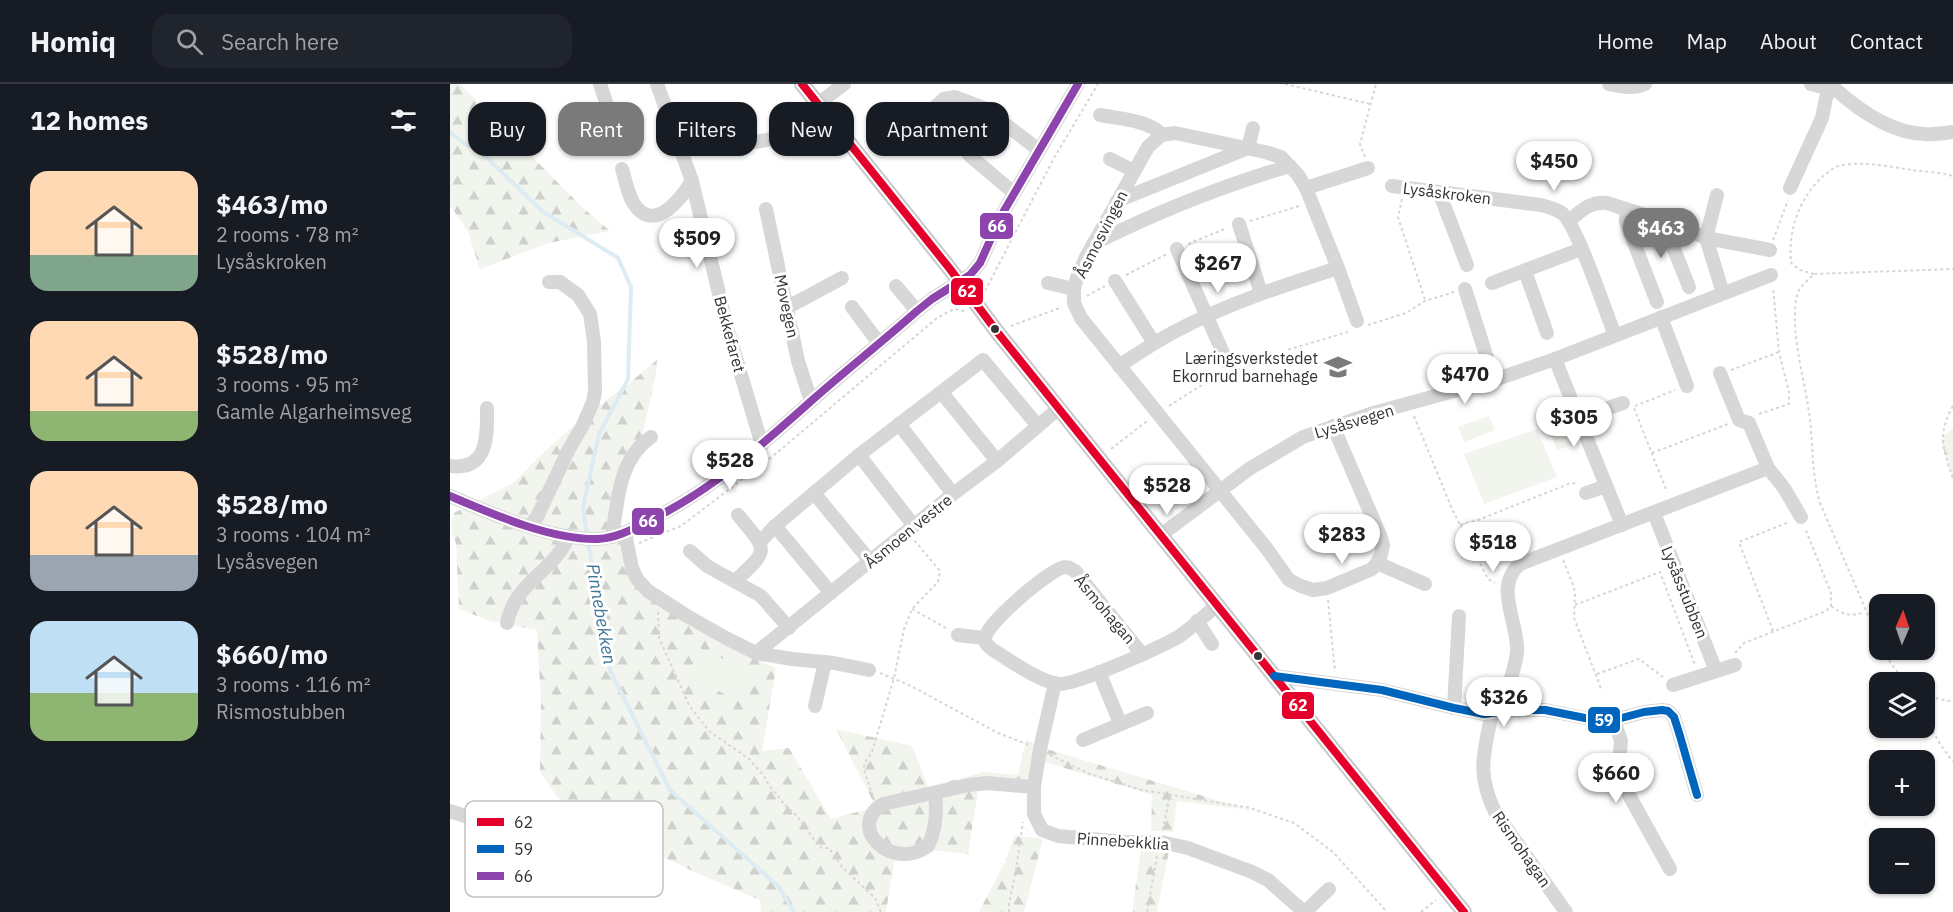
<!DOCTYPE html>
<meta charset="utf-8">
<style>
body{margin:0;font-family:"IBM Plex Sans",sans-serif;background:#20242c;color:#f1f3f6;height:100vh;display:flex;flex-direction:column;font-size:22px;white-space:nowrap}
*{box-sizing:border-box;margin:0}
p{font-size:20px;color:#9ea1a6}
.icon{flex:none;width:33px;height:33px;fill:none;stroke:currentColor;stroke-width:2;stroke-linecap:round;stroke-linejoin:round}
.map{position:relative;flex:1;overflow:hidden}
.sheet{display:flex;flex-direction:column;background:#171b24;width:450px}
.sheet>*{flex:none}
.top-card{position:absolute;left:18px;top:18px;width:570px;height:54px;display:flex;gap:12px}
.needle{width:39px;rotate:2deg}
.tools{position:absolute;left:1419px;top:510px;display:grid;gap:12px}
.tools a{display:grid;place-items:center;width:66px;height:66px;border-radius:12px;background:#171b24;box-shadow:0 2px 4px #0004;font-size:30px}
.price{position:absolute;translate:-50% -51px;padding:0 14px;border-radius:21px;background:#fff;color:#222;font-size:20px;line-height:39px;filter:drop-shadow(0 2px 3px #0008)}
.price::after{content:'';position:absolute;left:50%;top:36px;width:18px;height:14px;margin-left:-9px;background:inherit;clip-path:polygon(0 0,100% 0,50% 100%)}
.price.on{background:#7a7a7a;color:#fff}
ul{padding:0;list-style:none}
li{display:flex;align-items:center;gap:18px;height:150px;padding:0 30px}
li span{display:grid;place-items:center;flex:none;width:168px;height:120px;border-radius:18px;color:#555}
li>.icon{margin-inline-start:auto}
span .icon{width:72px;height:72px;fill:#fffc;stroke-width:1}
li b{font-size:26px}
h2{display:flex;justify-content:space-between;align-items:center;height:72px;padding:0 30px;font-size:26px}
.chip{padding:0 21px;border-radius:18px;background:#171b24;box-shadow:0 2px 4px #0004;font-size:21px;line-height:54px}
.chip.on{background:#7a7a7a;color:#fff}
header{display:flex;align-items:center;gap:36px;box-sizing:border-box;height:84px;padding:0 30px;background:#171b24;border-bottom:2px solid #363941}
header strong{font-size:28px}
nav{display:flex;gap:33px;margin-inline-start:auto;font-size:21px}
.search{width:420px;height:54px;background:#20242c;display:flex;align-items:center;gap:15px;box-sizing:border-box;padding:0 21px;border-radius:18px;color:#9ea1a6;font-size:22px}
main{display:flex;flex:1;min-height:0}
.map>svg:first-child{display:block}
.forest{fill:url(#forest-firs)}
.park{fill:#f1f5ed}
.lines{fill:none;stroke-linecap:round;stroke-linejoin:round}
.stream{stroke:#ddebf3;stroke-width:4}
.path{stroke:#d6d6d6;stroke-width:2;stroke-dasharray:3 3;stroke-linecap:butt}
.minor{stroke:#d7d7d7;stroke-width:14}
.major{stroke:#cacaca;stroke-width:16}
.bus-1-casing{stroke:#fff;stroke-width:12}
.bus-2-casing{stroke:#fff;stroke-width:12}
.bus-3-casing{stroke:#fff;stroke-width:12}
.bus-1{stroke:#e4002b;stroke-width:8}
.bus-2{stroke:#0065bd;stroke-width:8}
.bus-3{stroke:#8e44ad;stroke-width:8}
.bus-dot{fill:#333;stroke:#fff;stroke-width:2}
.labels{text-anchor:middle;stroke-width:6;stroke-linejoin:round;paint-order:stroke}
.street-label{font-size:16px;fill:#333;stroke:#fff}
.poi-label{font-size:16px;fill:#333;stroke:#fff;text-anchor:end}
.water-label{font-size:18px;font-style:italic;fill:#3f7597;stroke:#fff}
.key{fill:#fff;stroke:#c2c2c2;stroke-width:1.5}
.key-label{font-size:16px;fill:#333}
.line-badge{stroke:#fff;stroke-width:2}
.badge-label{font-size:16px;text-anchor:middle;font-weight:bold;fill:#fff}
</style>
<header>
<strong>Homiq</strong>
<div class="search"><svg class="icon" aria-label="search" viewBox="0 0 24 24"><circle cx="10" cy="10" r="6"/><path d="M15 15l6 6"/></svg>Search here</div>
<nav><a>Home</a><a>Map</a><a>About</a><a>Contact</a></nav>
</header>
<main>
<section class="sheet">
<h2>12 homes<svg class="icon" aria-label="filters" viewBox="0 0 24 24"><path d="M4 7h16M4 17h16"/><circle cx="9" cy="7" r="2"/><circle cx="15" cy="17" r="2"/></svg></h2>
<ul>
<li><span style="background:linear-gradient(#ffd9b3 70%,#7fa58c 0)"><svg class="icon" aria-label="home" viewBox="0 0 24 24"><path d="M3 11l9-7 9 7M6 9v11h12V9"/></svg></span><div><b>$463/mo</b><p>2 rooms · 78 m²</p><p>Lysåskroken</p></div></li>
<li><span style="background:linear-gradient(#ffd9b3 75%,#8fb573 0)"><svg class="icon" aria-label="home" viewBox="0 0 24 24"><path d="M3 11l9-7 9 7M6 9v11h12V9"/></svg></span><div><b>$528/mo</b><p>3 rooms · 95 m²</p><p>Gamle Algarheimsveg</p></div></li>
<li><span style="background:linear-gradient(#ffd9b3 70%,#9aa5b1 0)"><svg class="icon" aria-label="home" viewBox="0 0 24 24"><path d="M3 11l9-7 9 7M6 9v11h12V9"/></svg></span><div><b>$528/mo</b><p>3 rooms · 104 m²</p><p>Lysåsvegen</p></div></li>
<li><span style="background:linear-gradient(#bfe0f5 60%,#8fb573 0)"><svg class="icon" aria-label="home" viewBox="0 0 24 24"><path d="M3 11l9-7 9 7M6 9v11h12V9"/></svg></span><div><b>$660/mo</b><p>3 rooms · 116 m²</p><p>Rismostubben</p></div></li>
</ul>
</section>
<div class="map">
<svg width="1503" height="828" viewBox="0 0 1503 828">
<defs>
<pattern id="forest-firs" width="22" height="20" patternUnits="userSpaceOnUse" patternTransform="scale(1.5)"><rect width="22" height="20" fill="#f1f5ed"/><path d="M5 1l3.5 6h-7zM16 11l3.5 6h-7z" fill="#cfd2cc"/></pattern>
</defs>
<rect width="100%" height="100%" fill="#fff"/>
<g class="forest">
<path d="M0,0H10L133,124L160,147L99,159L30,185L18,148L0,121Z"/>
<path d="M207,276L206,290L190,361L160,451L180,452L187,497L305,575L326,584L312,667L339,664L381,735L426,723L386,645L462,662L478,703L534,688L568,691L576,656L593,664L800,726L727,717L723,748L701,747L702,711L585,675L581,704L529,701L518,770L474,765L445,773L436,828H311L310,816L242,787L116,725L90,688L91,618L87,546L40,537L9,525L6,459C0,449 0,440 4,429L63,399L92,370L131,335L177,301Z"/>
<path d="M1503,343V395L1491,356Z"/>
<path d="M565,751L593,755L574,828H529L555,778Z"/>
<path d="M691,765L719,767L707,828H682Z"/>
</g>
<g class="park">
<path d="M1039,332L1045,346L1014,358L1008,343Z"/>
<path d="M1087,345L1107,393L1034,420L1014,370Z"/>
<path d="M1118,347L1123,361L1107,366L1101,351Z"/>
<path d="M250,564L302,589L289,617L237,592Z"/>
</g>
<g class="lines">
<g class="stream">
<path d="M0,48L15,60L28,65L92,127L168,174L181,203L178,295L149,350L133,423L137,450"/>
<path d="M138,458L160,586L220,706L328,802L344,828"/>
</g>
<g class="path">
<path d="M835,0L920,20"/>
<path d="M915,73L910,60L926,0"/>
<path d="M952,115L948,133L975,216"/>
<path d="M800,137L849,122"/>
<path d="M1323,156L1338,116"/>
<path d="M738,160L777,144"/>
<path d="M1364,190L1350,186L1341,179C1338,148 1348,117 1370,95C1377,89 1384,82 1393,81C1415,77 1440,83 1462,86C1475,88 1490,88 1503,92"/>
<path d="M676,191L717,170"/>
<path d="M535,207L604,74L648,0"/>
<path d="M637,212L655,202"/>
<path d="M918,241L956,229L975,217L1004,208"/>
<path d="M561,242L612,223"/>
<path d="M788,286L837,266L898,248"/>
<path d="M1281,286L1329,268"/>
<path d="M719,322L750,302L777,291"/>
<path d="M1185,322L1225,306"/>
<path d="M1503,322C1487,350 1493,365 1503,395"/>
<path d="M1184,324L1217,408"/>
<path d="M1309,330L1339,320V308L1329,268L1323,203"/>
<path d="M964,332L1002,425L1038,495L1045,499"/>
<path d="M661,365L697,337"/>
<path d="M1202,369L1278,340"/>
<path d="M1010,441L1028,436L1121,399L1128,400"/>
<path d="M189,459L231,442L323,372L487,234L504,225L514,227"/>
<path d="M1113,476L1124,503L1125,511L1124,534L1152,607"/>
<path d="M878,516L885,588"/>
<path d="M1125,521L1210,488L1245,581"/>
<path d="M1381,522C1394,531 1400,533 1414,528"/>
<path d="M462,525L496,544"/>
<path d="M208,528L209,554L239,621L259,647L299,675L314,692L318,700L335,721L347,732L365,757L372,764H379L392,783L425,814L431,828"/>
<path d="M1323,547L1289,458L1339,438"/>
<path d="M1430,559L1370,419C1362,391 1363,365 1360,336C1356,298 1339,249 1347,211C1349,203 1358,196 1364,190L1503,185"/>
<path d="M1433,566L1440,578L1455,598"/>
<path d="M1285,569L1294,559L1376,527L1381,522V509L1355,444"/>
<path d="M430,589L461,602L548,649L579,661"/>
<path d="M1147,590L1189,575L1213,593"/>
<path d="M1474,611L1498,617L1503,616"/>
<path d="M1474,631L1490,660L1503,678"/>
<path d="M600,671L640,690L692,706L800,724L844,739L883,768L937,828"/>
<path d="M423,712L415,690L414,680L422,668L444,594L454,545L462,525L488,498L490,487L464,456"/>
<path d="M713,746L720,710"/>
<path d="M559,828V820L566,786L573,738"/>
<path d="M697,828L707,772"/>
<path d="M971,828L986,816"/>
</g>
<g class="minor">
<path d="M150,0L157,21"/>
<path d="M207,0L242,97L278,247L312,361"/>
<path d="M1159,0C1172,3 1183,5 1195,0"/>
<path d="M1361,0L1372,3L1382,2"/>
<path d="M1382,2C1407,25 1440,49 1475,50C1484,51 1494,49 1503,48"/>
<path d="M368,20L394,0"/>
<path d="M440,25C447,33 454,45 466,41L494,15L505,13L534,24L589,66"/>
<path d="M650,31C666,34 703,37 711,51"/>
<path d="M284,62L376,45L384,41"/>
<path d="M519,71L564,109"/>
<path d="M660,75L684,87"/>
<path d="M172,85C176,97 178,114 187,124C207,147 232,113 242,97"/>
<path d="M942,102L1091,121C1098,123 1107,125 1113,130C1128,144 1155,227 1165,251"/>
<path d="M856,104L918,84"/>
<path d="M1340,104L1372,34L1376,14L1382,0"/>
<path d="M989,108L1017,181"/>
<path d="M1267,111L1256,154L1320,166"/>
<path d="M667,117L798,64L803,44"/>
<path d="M316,125L348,277L361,317"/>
<path d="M1176,126V138L1207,218"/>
<path d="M1119,137C1131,127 1140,117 1157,119L1219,139L1256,154L1273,209"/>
<path d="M1219,139L1220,155L1239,203"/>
<path d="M789,140L811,209"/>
<path d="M643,160C707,128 771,102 840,82"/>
<path d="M727,165L777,278"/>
<path d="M1075,187L1097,249"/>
<path d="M665,197L704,259"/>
<path d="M598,199L624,205"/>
<path d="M1042,199L1131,165"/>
<path d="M446,202L467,227"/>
<path d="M1015,205L1044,296"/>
<path d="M338,223L392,194"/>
<path d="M402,223L429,259"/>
<path d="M1211,233L1237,302"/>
<path d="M1105,275L1172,441"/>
<path d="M669,282C687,270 705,258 724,248C776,220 832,202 888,184"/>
<path d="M1270,289L1289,336L1299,339L1318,384L1334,404L1351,433"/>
<path d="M492,309L547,377"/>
<path d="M1129,334L1173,319"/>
<path d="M449,340L503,410"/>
<path d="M883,342L930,451L933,461L931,471L927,479L922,485L877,504L863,506L851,502L839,496L817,465L631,234L624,219V205L627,194L636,173L698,63L711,51L725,49L815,68L831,73L848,91L856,104L888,184L907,237"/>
<path d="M409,371L464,442"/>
<path d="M0,382C39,387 37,351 37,324"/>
<path d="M364,409L420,477"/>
<path d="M1136,409L1156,402"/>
<path d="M0,412C42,430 101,456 148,455C167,454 183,445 199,437C263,405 307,365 360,318C395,287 432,258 467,227L482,215L520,191L530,179L551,132L628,0"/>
<path d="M1204,429L1266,587"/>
<path d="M80,442L87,433L119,365L132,343L143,318L145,307L144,257L140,230L128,211L110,198H99"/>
<path d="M325,442L381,509"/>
<path d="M175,449L182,484L187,495L198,507L237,532L276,554L306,569L342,575L384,579L419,586"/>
<path d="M711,451L799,385L853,353L920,330L1044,296L1105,275L1321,191"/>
<path d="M162,453C168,416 168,376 201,353"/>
<path d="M310,458L325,442L409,371L533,276L588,342"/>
<path d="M240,467L257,482L311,512L339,544"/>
<path d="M927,479L975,500"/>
<path d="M285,497C320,465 318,467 288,431"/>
<path d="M747,537L762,560"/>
<path d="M57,539C66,496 103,489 119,452"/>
<path d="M508,551L534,554"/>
<path d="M306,569L503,410L547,377L609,324"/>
<path d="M692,570L625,487C622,486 620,483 616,483C603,482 533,542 535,555C535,560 539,563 543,566C561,577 588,597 608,600C624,602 711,563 728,553C742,544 755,531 767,521"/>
<path d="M649,588L670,639"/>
<path d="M824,592L932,606L1004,624L1034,630L1065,626H1095L1145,636H1164L1194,628L1212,626L1218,627L1224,633L1230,652L1247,711"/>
<path d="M605,599L590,665L584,703V730L592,746L608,752L675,758H711L738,764L802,788L818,796L854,828"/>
<path d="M1223,601L1285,581"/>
<path d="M365,622L375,578"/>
<path d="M1004,624L1009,532"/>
<path d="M1056,628C1054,606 1065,589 1067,568C1069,539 1043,503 1070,480L1318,384"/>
<path d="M1042,629C1034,669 1026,688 1045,728L1116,828"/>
<path d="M1164,636L1171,657L1169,678L1170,695L1220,785"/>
<path d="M633,656L697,629"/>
<path d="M485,709C487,726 486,746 478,762C443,788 395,744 433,720L519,701L536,699L584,703"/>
<path d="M0,727L54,745L104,777L124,785L169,799"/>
<path d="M855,828L879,805"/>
</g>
<path class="major" d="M352,0L500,185L548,249L1014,828"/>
<defs>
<path id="bus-1" d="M352,0L500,185L548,249L1014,828"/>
<path id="bus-2" d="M824,592L932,606L1004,624L1034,630L1065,626H1095L1145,636H1164L1194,628L1212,626L1218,627L1224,633L1230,652L1247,711"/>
<path id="bus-3" d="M0,412C42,430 101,456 148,455C167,454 183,445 199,437C263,405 307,365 360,318C395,287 432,258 467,227L482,215L520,191L530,179L551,132L628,0"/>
</defs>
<use href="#bus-1" class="bus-1-casing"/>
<use href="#bus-2" class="bus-2-casing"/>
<use href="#bus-3" class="bus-3-casing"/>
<use href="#bus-1" class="bus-1"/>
<use href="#bus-2" class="bus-2"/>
<use href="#bus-3" class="bus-3"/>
</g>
<defs>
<symbol id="school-bare" viewBox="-9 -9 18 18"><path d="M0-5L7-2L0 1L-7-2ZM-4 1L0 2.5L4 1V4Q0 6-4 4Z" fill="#7a7a7a" stroke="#fff" stroke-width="2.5" paint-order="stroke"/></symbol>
</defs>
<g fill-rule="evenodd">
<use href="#school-bare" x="869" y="264" width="38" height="38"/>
</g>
<g class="bus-dot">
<circle cx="545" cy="245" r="5"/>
<circle cx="808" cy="572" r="5"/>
</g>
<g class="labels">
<g class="street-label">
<text transform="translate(997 109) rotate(7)" y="6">Lysåskroken</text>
<text transform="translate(651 150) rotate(-63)" y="6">Åsmosvingen</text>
<text transform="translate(337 222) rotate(78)" y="6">Movegen</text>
<text transform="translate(280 250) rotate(75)" y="6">Bekkefaret</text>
<text transform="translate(904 337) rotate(-17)" y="6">Lysåsvegen</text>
<text transform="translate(458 447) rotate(-39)" y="6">Åsmoen vestre</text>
<text transform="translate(1235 508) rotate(68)" y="6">Lysåsstubben</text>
<text transform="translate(655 525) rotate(50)" y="6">Åsmohagan</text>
<text transform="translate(673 757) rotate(4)" y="6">Pinnebekklia</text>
<text transform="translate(1072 765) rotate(55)" y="6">Rismohagan</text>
</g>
<g class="poi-label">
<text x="868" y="280">Læringsverkstedet<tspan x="868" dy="18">Ekornrud barnehage</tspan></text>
</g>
<g class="water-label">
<text transform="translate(151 530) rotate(80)" y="6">Pinnebekken</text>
</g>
</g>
<rect x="15" y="717" width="198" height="96" rx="9" class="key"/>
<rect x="27" y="734" width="27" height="8" fill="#e4002b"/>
<rect x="27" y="761" width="27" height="8" fill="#0065bd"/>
<rect x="27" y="788" width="27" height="8" fill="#8e44ad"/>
<g class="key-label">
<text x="64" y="744">62</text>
<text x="64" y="771">59</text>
<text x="64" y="798">66</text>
</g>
<g class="line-badge">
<rect x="529" y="128" width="35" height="28" rx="6" fill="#8e44ad"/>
<rect x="500" y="193" width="34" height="29" rx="6" fill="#e4002b"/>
<rect x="181" y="423" width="34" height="29" rx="6" fill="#8e44ad"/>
<rect x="831" y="607" width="34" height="29" rx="6" fill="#e4002b"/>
<rect x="1137" y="622" width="34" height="28" rx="6" fill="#0065bd"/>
</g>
<g class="badge-label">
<text x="547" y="148">66</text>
<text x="517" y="213">62</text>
<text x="198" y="443">66</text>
<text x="848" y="627">62</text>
<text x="1154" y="642">59</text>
</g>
</svg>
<div class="tools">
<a><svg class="needle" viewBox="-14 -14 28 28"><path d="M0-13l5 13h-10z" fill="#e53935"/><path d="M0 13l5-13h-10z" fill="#9ea1a6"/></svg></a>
<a><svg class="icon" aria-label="layers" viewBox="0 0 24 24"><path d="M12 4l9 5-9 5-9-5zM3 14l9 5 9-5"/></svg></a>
<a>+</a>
<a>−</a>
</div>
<b class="price" style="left:1104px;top:108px">$450</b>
<b class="price on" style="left:1211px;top:175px">$463</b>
<b class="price" style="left:247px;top:185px">$509</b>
<b class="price" style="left:768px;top:210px">$267</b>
<b class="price" style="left:1015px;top:321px">$470</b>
<b class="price" style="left:1124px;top:364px">$305</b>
<b class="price" style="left:280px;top:407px">$528</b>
<b class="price" style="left:717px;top:432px">$528</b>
<b class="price" style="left:892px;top:481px">$283</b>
<b class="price" style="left:1043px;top:489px">$518</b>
<b class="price" style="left:1054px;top:644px">$326</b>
<b class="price" style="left:1166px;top:720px">$660</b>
<div class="top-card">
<a class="chip">Buy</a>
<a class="chip on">Rent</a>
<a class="chip">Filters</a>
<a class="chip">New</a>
<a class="chip">Apartment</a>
</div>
</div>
</main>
